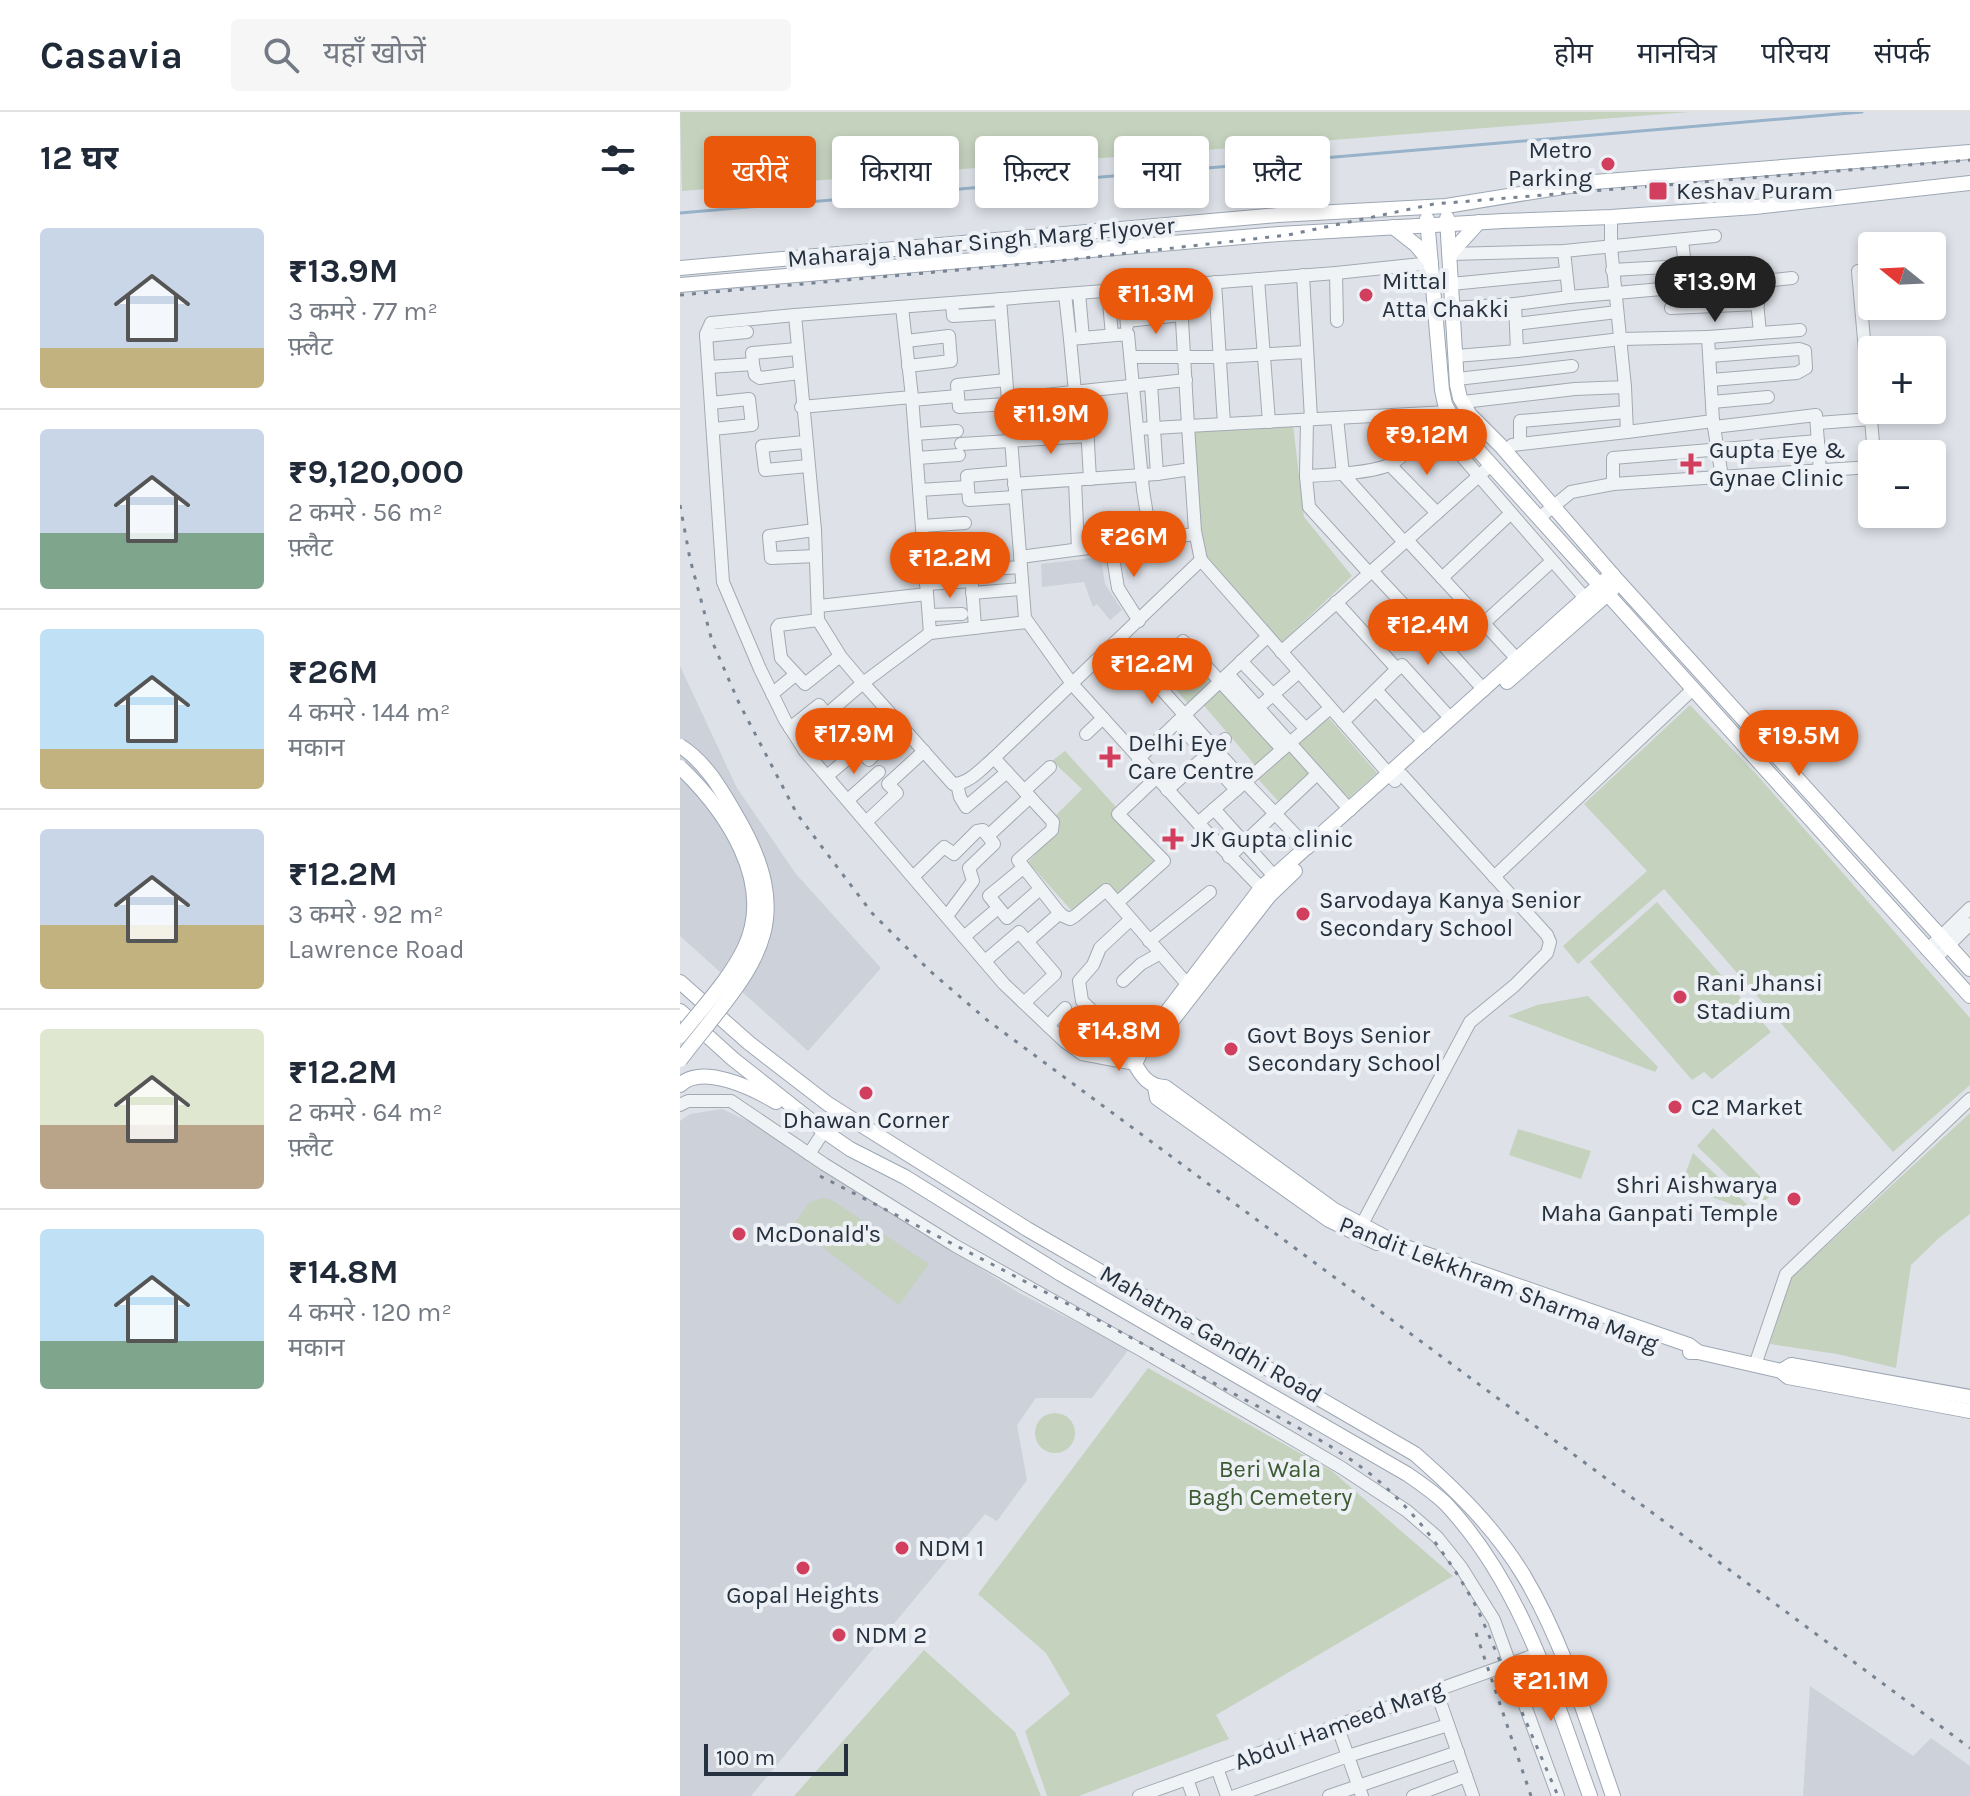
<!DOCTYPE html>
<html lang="hi">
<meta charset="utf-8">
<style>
body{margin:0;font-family:Karla,"Noto Sans Devanagari",sans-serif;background:#f6f6f7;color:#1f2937;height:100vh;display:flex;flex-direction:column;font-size:30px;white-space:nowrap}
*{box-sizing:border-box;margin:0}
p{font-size:26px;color:#747a83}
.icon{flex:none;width:44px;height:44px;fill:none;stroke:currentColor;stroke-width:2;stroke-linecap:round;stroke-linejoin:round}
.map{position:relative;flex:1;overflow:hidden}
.side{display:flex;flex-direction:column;background:#fff;width:680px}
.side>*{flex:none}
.banner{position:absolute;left:24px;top:24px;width:760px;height:72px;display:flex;gap:16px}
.needle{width:52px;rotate:288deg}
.controls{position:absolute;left:1178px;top:120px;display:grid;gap:16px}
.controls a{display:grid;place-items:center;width:88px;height:88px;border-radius:8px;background:#fff;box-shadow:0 4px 12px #0003;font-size:40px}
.scale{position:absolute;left:24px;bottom:20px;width:144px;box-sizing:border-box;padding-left:8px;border:4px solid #26313f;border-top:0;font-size:22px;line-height:28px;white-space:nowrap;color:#26313f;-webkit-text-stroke:6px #edf1f5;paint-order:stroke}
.price{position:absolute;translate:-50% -68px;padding:0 18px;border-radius:28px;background:#ea580c;color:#fff;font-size:26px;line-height:52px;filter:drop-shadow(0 2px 4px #0008)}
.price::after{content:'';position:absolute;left:50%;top:48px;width:24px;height:18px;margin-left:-12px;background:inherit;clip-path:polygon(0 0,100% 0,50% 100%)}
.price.current{background:#222;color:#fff}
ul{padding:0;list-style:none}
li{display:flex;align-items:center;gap:24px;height:200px;padding:0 40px}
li+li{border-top:2px solid #e0e1e3}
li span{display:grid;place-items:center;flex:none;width:224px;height:160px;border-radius:8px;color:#555}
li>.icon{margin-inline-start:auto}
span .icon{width:96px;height:96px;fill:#fffc;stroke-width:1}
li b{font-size:34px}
h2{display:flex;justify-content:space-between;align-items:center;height:96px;padding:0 40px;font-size:34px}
.pill{padding:0 28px;border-radius:8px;background:#fff;box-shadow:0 4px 12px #0003;font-size:28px;line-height:72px}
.pill.current{background:#ea580c;color:#fff}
header{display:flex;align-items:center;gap:48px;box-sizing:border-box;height:112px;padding:0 40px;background:#fff;border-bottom:2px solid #e0e1e3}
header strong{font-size:38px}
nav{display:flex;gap:44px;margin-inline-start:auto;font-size:28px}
.search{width:560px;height:72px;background:#f6f6f7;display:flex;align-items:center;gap:20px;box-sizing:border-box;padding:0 28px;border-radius:8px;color:#747a83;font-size:30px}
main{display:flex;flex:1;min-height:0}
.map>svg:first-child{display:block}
.built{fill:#ccd1da}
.green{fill:#c5d2be}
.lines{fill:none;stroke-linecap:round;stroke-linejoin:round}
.stream{stroke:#97b2c9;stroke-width:3}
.minor-casing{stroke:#a3a9b2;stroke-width:14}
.major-casing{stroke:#9da7b4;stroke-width:16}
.minor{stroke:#f0f3f6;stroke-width:12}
.major{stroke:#fff;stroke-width:14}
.rail{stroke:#778392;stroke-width:3;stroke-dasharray:4 8;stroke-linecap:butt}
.major-bridge-casing{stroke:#9da7b4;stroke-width:16;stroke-linecap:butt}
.major-bridge{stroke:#fff;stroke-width:14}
.poi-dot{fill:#d23e5d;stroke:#edf1f5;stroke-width:3}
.labels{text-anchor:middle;stroke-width:8;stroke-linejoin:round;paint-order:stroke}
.poi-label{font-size:24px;fill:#26313f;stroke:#edf1f5;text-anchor:start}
.street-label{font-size:24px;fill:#26313f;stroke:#edf1f5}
.park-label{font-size:24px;fill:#3d5b33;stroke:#edf1f5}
</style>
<header>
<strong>Casavia</strong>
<div class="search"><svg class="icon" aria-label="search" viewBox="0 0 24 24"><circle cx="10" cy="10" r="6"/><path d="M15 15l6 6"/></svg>यहाँ खोजें</div>
<nav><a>होम</a><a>मानचित्र</a><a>परिचय</a><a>संपर्क</a></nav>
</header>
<main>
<section class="side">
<h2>12 घर<svg class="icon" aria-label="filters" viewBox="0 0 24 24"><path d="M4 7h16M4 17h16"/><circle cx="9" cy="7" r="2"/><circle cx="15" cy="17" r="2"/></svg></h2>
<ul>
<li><span style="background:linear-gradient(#c9d6e8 75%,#c2b280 0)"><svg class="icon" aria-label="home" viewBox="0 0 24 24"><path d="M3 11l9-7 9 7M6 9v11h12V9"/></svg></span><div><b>₹13.9M</b><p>3 कमरे · 77 m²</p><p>फ़्लैट</p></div></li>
<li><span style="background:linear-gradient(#c9d6e8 65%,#7fa58c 0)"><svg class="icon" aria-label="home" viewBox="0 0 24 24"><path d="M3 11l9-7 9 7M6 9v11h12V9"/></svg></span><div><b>₹9,120,000</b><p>2 कमरे · 56 m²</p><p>फ़्लैट</p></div></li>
<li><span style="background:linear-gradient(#bfe0f5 75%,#c2b280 0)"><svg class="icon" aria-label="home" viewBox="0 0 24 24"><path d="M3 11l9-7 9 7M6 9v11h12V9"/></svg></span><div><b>₹26M</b><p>4 कमरे · 144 m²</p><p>मकान</p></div></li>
<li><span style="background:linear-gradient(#c9d6e8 60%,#c2b280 0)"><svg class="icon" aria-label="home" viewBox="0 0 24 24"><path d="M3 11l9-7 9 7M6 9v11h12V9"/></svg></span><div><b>₹12.2M</b><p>3 कमरे · 92 m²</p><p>Lawrence Road</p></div></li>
<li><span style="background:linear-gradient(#dfe7d0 60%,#b9a48a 0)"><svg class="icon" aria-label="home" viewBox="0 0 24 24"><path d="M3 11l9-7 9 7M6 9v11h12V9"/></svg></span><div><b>₹12.2M</b><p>2 कमरे · 64 m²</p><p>फ़्लैट</p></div></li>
<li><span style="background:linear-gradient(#bfe0f5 70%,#7fa58c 0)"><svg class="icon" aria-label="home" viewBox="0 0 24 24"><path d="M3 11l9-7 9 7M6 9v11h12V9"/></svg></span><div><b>₹14.8M</b><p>4 कमरे · 120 m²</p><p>मकान</p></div></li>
</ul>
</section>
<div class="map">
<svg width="1290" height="1684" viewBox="0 0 1290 1684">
<rect width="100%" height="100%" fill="#dee2e8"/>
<g class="built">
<path d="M421,445L425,472L442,498L430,508L417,492L413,495L404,470L362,475L361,452Z"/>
<path d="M0,554L57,676L116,762L201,856L128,939L0,824Z"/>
<path d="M42,997L70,1010L339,1181L449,1237L412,1286H356L337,1313L347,1368L317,1409L305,1402L71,1684H0V1009L10,1002Z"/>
<path d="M1130,1574L1233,1644L1251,1626L1290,1654V1684H1123Z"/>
</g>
<g class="green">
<path d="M0,0H1010L2,79Z"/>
<path d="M613,313L624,405L672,464L598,534L522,438L513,318Z"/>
<path d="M503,533L596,636L575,653L520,589L510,594L478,557Z"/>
<path d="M1010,593L1077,663L1290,906V973L1213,1040L984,777L898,852L883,834L967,759L904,692Z"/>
<path d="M648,605L697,661L669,686L644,659L598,689L578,667Z"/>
<path d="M385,639L436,695L480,749L439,785L426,773L392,799L348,750L378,718L374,705L402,677L372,649Z"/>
<path d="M977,790L1091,920L1032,967L1024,960L1012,968L910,850Z"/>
<path d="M908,884L978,955L975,960L828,904L857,893Z"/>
<path d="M1290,1001V1102L1260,1125L1231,1153L1216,1256L1157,1242L1090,1232L1109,1168Z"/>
<path d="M1033,1016L1095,1080L1079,1094L1017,1034Z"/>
<path d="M838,1017L911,1039L901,1067L829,1043Z"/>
<path d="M1013,1041L1076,1101L1001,1074Z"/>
<path d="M142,1086L150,1087L249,1152L219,1193L113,1113L130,1090Z"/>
<path d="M468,1256L652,1359L773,1464L536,1603L549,1627L399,1684H367L345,1619L390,1582L366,1541L298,1482Z"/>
<circle cx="375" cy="1321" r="20"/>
<path d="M244,1538L335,1620L361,1684H114Z"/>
</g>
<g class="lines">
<path class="stream" d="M0,101L1182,0"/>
<defs>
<g id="minor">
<path d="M884,139L889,185L1075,169L1080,221"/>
<path d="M770,142L884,139L1035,124"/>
<path d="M932,158L1005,154L1002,128"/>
<path d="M1178,159L1194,342"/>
<path d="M656,161L657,209"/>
<path d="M623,163L631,307"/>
<path d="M578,167L589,310"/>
<path d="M535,170L544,312"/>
<path d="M1076,170L1112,166"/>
<path d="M771,172L886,161"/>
<path d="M444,178L447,214"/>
<path d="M428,179L432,223"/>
<path d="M399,181L403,226"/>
<path d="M385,182L390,227"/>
<path d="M320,187L345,506L393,573L518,711L586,781"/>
<path d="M272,191L273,204L321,201"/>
<path d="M835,192L889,185"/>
<path d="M222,195L232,285L250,521"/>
<path d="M773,196L835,192L837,239L776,244"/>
<path d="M991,196L1078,192"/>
<path d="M115,203L135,418L138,508L161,545L183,571L273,672C289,672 302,656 314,646L521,448"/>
<path d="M447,209L501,203"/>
<path d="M836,212L937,200"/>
<path d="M26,224L67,220"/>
<path d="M1028,225L1120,218"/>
<path d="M226,229L269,224L271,249L228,254"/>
<path d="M837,239L941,227L1028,225L1033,309L947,320L945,275"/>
<path d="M1030,244L1119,237L1125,239L1126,256L1117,261L1031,268"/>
<path d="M451,245H540L626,240"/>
<path d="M73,252L72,241L117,237"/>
<path d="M29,255L73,252L75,263L80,266L119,261"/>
<path d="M777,267L892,254"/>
<path d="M326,268L277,273L279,295L328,292"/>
<path d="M471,272L477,362"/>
<path d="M405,279L410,367"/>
<path d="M395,280L390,227L448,222L463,378L471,428"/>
<path d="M328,287L506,268"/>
<path d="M232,288L278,284"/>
<path d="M783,290L895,277L945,275L931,135V105"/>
<path d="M1032,290L1088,285"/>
<path d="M31,291L69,287L72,313L33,317"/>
<path d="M121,295L232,285"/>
<path d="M657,306L663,362L724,430"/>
<path d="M627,307L626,364L629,395L689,461"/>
<path d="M1033,309L1042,365"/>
<path d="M1138,311L1191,307"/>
<path d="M1034,315L1136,303L1140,359"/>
<path d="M458,317L508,314L500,173"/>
<path d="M235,322L277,319"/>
<path d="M125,330L82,334L85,358L128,354"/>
<path d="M281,332L408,324"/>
<path d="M840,332V309L946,300"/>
<path d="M832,333L947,320"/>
<path d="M237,346L279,343"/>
<path d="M710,353L757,401"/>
<path d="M333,360L287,364L289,388L335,385"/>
<path d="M626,364C647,363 697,361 713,351C728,341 741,322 759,318L905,486"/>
<path d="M395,368L398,437"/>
<path d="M334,372L477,362L511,357"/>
<path d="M933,372V346L1138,329"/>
<path d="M239,378L287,375"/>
<path d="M859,406L891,380L933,372L1191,355L1192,352"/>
<path d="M242,414L285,411"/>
<path d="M135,418L89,424L91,446L136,444"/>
<path d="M727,428L837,547"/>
<path d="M431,433L438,476L459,509"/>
<path d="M244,438L282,436"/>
<path d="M340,445L515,422"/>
<path d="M692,459L738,508"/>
<path d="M762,466L830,402"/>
<path d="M246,472L291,469"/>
<path d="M292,481L342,477"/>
<path d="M656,490L717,557L722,553L771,607"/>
<path d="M139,494L247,482"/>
<path d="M249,503L282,502"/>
<path d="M138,508L99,513L97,516L101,546L125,572L160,544"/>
<path d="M804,511L872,449"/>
<path d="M295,516L291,458L341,455"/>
<path d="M250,521L347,510"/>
<path d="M438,529L565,670L628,736"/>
<path d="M764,534L804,578"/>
<path d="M601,540L811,353"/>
<path d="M561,549L626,617"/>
<path d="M468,562L503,529L602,637"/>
<path d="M548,562L670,698"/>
<path d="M697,579L745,631"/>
<path d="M92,582L115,563"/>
<path d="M206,597L171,627L189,648L222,615"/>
<path d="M573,600L619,560"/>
<path d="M147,602L183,571L250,521"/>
<path d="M497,610L556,678"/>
<path d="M663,610L717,557"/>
<path d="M110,616L139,593L157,614L125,639"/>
<path d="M406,622L423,606"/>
<path d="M314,646L373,710L372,718L338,748L381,803L390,807L395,804L426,778L507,872"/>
<path d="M458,647L587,525"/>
<path d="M147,664L179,637"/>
<path d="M715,669L521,448L515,419L508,314L768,300"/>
<path d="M277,672L280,685L286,695L327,660"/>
<path d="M487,678L545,627"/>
<path d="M344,679L370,655"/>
<path d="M168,688L199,660"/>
<path d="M534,697L594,764"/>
<path d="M186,710L217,681L208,672L244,639"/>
<path d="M518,711L650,596"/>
<path d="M308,724L350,685"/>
<path d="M549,745L636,663"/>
<path d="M343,756L309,784L327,806L360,777"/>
<path d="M234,764L264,735L274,742L297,719L303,718L314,732L289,756L293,769L267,804"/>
<path d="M814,765L1013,577"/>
<path d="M438,790L484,749L438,702L476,666"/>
<path d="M450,808L420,836L413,853L399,869L402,889L459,945"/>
<path d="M285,824L318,796"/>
<path d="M348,829L380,801"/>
<path d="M469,829L530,780"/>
<path d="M1247,838L1290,796"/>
<path d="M1256,846L1290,812"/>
<path d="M305,849L339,820L375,862L344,891"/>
<path d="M443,869L461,852L479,842"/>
<path d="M368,914L385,896"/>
<path d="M442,929L459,910L472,919"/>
<path d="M455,952L402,942L384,929L324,872L125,639L105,608L80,557L43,470L26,222L31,211L115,203L656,161L751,151"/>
<path d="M0,993L8,989H51L144,1052L274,1133L461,1238L662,1356L727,1399L757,1425L781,1455L814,1508L878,1684"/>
<path d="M129,1042L144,1019"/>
<path d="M681,1114L790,910L834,874L867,841L870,830L867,823L722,663"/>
<path d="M1075,1253L1106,1162L1290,987"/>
<path d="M756,1578L793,1684"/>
<path d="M657,1613L682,1684"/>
<path d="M537,1656L547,1684"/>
<path d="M507,1667L513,1684"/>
<path d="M459,1684L858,1542"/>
<path d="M555,1684L668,1644L768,1613"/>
<path d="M649,1684L778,1640"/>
<path d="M733,1684L786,1664"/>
</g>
<g id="major">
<path d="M767,106L777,273L780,286L790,303L821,334L937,468L1290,857"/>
<path d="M747,107L762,278L765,292L777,315L1290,884"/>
<path d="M713,115L736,133L751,151"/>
<path d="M770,142L799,110"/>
<path d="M0,156L598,103L766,94L914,70L1290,40"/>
<path d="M0,173L599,122L823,109L931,105L1075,95L1290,71"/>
<path d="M932,462L581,776L467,926L455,952C462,965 470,975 485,975L654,1098L720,1133L1009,1233L1018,1240"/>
<path d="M827,570L932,478"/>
<path d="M0,870L69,931L148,992L347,1117L735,1342C776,1378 815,1416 844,1464C884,1531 907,1610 933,1684"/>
<path d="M0,899L53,947L144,1019L170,1037L225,1065L381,1162L727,1362C740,1371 755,1381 766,1392C842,1473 873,1582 910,1684"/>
<path d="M491,910L589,784L615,759"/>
<path d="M0,973C22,951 74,977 96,990"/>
<path d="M475,975L477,986L649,1108L697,1131"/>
<path d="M1010,1240H1018L1101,1259L1108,1265L1290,1299"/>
<path d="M1101,1259L1111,1253L1290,1285"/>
</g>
</defs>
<use href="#minor" class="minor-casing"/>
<use href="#major" class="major-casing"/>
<use href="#minor" class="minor"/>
<use href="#major" class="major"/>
<g class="rail">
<path d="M0,183L378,149L608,123L754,92L1290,48"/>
<path d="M0,393L10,447L32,529L59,591L117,702L192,801L250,859L307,908L1290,1636"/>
<path d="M140,1064C271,1131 403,1198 532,1270C586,1300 646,1326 694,1365C738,1402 771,1448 798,1498L878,1684"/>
<path d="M796,1521L851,1684"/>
</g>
<defs>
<g id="major-bridge">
<path d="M0,634C26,650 42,679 57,705C123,818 68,859 0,948"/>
<path d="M0,655C46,699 95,770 65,835C50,867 22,896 0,924"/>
</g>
</defs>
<use href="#major-bridge" class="major-bridge-casing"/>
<use href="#major-bridge" class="major-bridge"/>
</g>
<g class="poi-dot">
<circle cx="928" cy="52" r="8"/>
<rect x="968" y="69" width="20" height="20" rx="4"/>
<circle cx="686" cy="183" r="8"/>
<path d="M1007 340h8v8h8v8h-8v8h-8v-8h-8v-8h8z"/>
<path d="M426 633h8v8h8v8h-8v8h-8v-8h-8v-8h8z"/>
<path d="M489 715h8v8h8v8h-8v8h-8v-8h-8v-8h8z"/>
<circle cx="623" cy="802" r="8"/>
<circle cx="1000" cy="885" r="8"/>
<circle cx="551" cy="937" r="8"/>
<circle cx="186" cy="981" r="8"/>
<circle cx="995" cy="995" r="8"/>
<circle cx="1114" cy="1087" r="8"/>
<circle cx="59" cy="1122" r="8"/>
<circle cx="222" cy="1436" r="8"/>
<circle cx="123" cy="1456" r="8"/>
<circle cx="159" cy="1523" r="8"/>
</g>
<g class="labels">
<g class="poi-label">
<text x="912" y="46" text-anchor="end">Metro<tspan x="912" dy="28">Parking</tspan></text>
<text x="996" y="87">Keshav Puram</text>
<text x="702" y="177">Mittal<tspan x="702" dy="28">Atta Chakki</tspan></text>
<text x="1029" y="346">Gupta Eye &amp;<tspan x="1029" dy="28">Gynae Clinic</tspan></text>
<text x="448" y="639">Delhi Eye<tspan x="448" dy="28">Care Centre</tspan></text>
<text x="511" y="735">JK Gupta clinic</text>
<text x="639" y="796">Sarvodaya Kanya Senior<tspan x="639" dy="28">Secondary School</tspan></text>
<text x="1016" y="879">Rani Jhansi<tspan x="1016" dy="28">Stadium</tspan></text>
<text x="567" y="931">Govt Boys Senior<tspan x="567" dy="28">Secondary School</tspan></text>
<text x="1011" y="1003">C2 Market</text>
<text x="186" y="1016" text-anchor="middle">Dhawan Corner</text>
<text x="1098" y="1081" text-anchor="end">Shri Aishwarya<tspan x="1098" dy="28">Maha Ganpati Temple</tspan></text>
<text x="75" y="1130">McDonald's</text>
<text x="238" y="1444">NDM 1</text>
<text x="123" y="1491" text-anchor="middle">Gopal Heights</text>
<text x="175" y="1531">NDM 2</text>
</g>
<g class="street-label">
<text transform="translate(301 130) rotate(-5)" y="8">Maharaja Nahar Singh Marg Flyover</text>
<text transform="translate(819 1172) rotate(21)" y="8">Pandit Lekkhram Sharma Marg</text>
<text transform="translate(531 1222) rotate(30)" y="8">Mahatma Gandhi Road</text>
<text transform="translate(659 1613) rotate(-20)" y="8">Abdul Hameed Marg</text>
</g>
<g class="park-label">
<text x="590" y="1365">Beri Wala<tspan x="590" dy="28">Bagh Cemetery</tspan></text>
</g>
</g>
</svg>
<div class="controls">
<a><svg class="needle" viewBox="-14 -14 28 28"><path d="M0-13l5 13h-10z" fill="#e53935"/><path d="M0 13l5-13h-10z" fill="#747a83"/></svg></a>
<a>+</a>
<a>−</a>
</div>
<div class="scale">100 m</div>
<b class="price current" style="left:1035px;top:212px">₹13.9M</b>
<b class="price" style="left:476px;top:224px">₹11.3M</b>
<b class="price" style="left:371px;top:344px">₹11.9M</b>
<b class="price" style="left:747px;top:365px">₹9.12M</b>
<b class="price" style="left:454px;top:467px">₹26M</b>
<b class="price" style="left:270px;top:488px">₹12.2M</b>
<b class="price" style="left:748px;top:555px">₹12.4M</b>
<b class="price" style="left:472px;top:594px">₹12.2M</b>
<b class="price" style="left:174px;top:664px">₹17.9M</b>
<b class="price" style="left:1119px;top:666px">₹19.5M</b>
<b class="price" style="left:439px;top:961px">₹14.8M</b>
<b class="price" style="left:871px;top:1611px">₹21.1M</b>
<div class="banner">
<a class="pill current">खरीदें</a>
<a class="pill">किराया</a>
<a class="pill">फ़िल्टर</a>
<a class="pill">नया</a>
<a class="pill">फ़्लैट</a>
</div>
</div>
</main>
